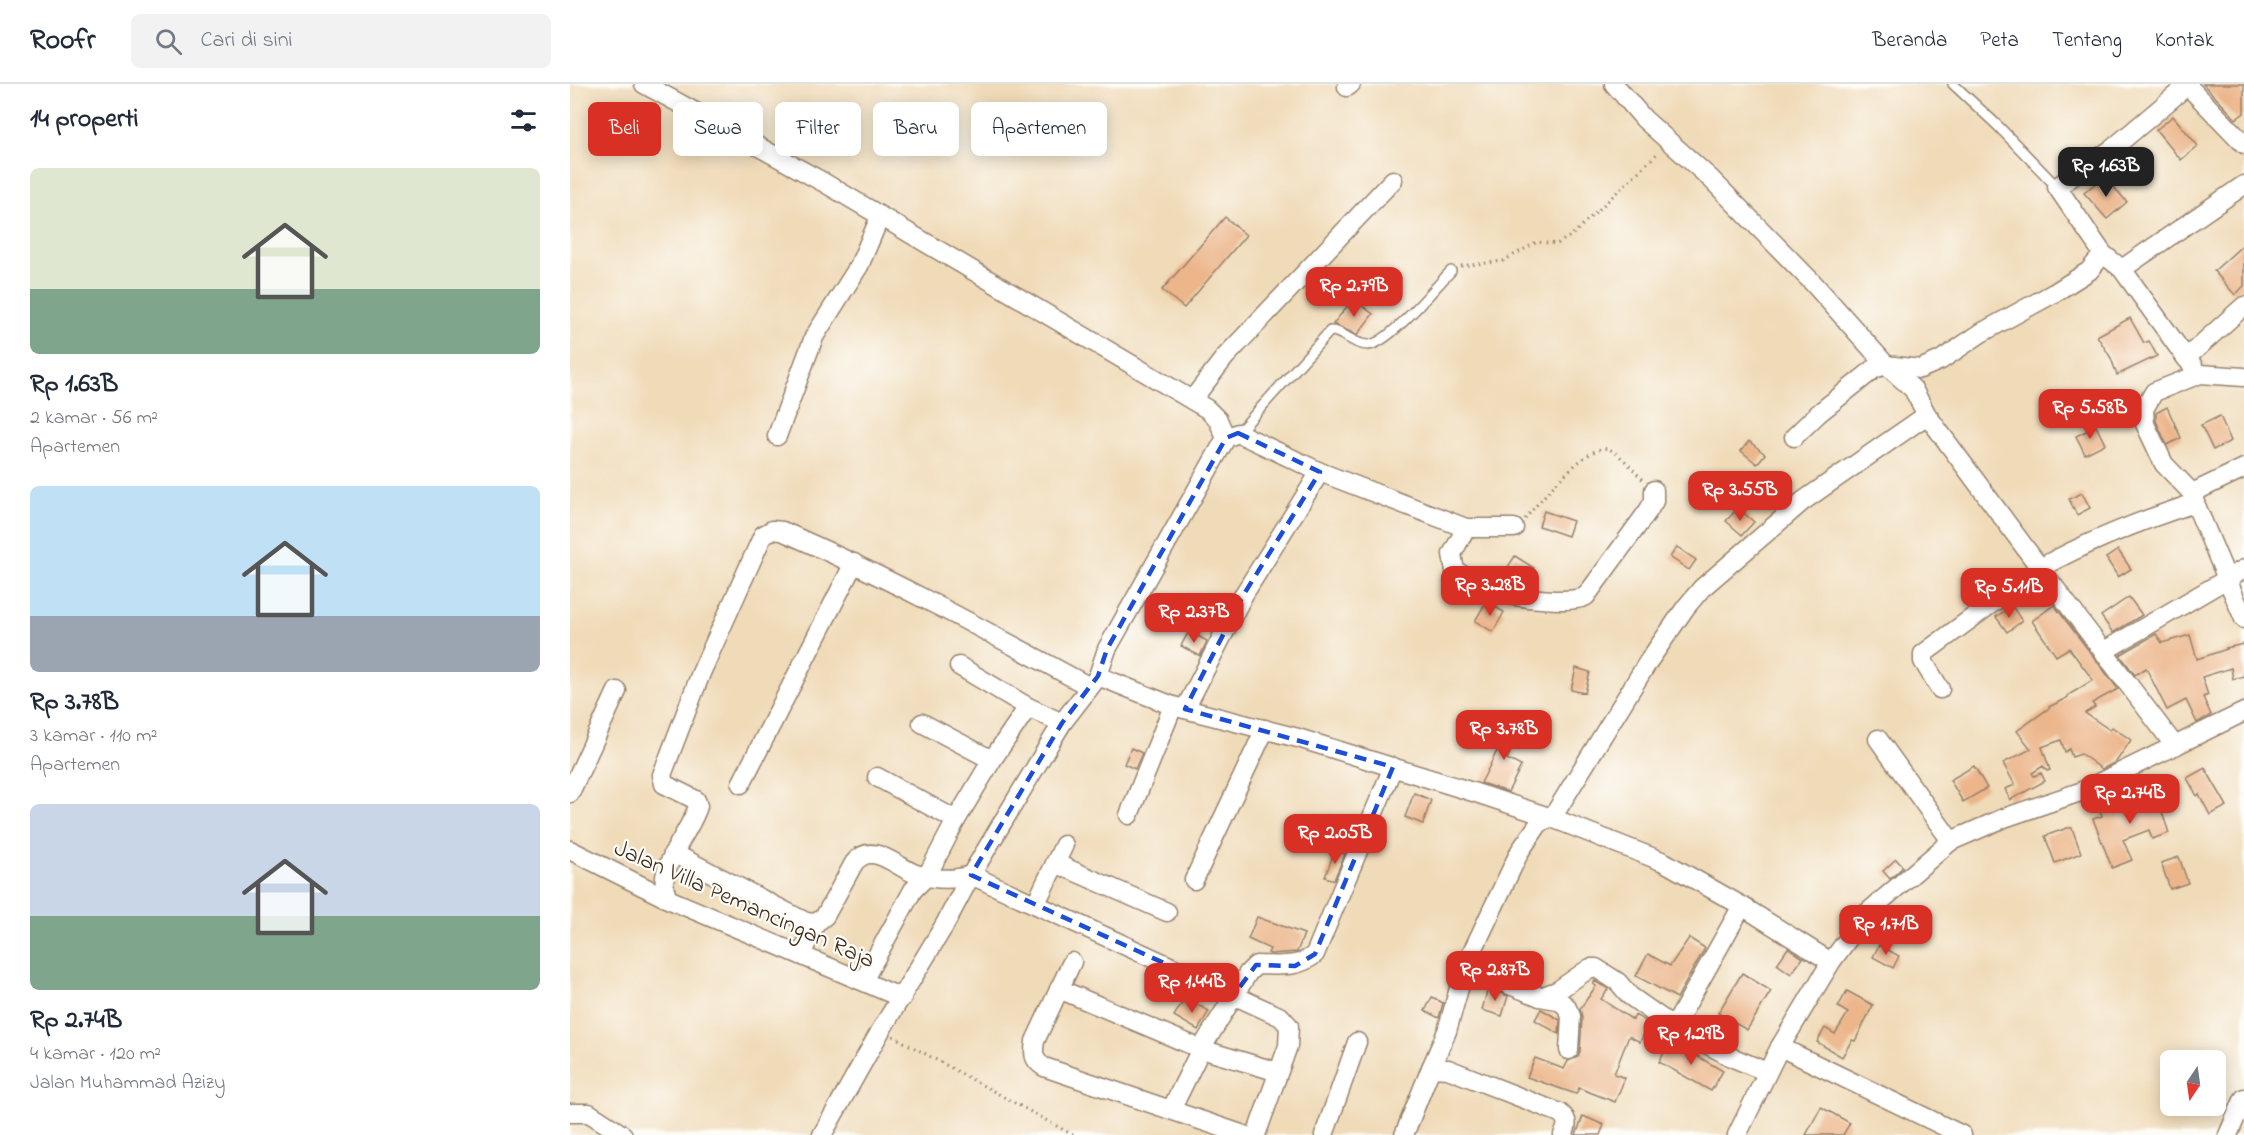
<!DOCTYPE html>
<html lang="id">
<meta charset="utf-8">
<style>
body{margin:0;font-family:"Indie Flower",sans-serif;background:#f2f2f3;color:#1f2937;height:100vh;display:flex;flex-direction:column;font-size:22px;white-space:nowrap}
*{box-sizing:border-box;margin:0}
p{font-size:20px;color:#747a83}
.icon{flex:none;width:33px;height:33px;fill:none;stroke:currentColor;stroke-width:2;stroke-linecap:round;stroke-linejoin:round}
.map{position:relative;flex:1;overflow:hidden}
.panel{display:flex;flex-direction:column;background:#fff;width:570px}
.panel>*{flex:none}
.banner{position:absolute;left:18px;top:18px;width:570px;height:54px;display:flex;gap:12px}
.needle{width:39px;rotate:193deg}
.controls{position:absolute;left:1590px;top:966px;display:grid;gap:12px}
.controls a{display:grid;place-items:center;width:66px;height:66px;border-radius:9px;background:#fff;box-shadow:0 3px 15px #0003;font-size:30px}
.price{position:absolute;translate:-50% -51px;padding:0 14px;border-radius:12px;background:#d93025;color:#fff;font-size:20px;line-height:39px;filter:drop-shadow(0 2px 3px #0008)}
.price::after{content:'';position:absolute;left:50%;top:36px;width:18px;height:14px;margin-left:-9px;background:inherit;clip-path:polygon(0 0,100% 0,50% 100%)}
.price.current{background:#222;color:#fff}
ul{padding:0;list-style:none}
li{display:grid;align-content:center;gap:12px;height:318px;padding:0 30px}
li span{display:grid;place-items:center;height:186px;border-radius:9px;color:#555}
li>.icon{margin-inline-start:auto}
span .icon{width:108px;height:108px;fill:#fffc;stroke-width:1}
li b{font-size:26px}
h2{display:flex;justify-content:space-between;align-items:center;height:72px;padding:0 30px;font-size:26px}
.chip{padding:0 21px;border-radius:9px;background:#fff;box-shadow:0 3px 15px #0003;font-size:21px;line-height:54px}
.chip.current{background:#d93025;color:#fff}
header{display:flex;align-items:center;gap:36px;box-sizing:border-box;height:84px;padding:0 30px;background:#fff;border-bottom:2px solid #e0e1e3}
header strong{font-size:28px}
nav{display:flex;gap:33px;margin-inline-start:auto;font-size:21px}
.search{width:420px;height:54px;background:#f2f2f3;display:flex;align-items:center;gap:15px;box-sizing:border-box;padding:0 21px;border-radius:9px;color:#747a83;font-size:22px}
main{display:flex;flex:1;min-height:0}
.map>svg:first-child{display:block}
.building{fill:#ecb58a}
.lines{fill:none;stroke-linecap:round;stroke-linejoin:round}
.service-casing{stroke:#96826c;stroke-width:12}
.minor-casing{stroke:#96826c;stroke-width:21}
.path{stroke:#96826c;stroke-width:3;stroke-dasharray:1.5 4.5;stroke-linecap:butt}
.service{stroke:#fff;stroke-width:9}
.minor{stroke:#fff;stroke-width:18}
.marked{fill:none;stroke:#1d4ed8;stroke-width:4.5;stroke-dasharray:12 8;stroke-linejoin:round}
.labels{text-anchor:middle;stroke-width:4.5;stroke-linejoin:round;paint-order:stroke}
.street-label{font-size:24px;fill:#3b2a1e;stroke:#fdfcf7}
</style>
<header>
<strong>Roofr</strong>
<div class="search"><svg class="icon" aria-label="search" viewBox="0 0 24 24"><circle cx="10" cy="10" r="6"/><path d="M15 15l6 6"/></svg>Cari di sini</div>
<nav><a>Beranda</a><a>Peta</a><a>Tentang</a><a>Kontak</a></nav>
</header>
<main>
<section class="panel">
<h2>14 properti<svg class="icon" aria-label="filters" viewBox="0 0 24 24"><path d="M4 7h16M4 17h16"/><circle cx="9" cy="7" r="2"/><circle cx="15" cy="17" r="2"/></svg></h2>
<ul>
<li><span style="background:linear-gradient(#dfe7d0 65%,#7fa58c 0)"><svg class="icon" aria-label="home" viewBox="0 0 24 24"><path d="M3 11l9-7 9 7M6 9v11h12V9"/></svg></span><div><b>Rp 1.63B</b><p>2 kamar · 56 m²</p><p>Apartemen</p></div></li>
<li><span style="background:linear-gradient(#bfe0f5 70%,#9aa5b1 0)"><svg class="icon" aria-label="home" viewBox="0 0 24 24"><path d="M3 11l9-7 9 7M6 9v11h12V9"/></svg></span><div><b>Rp 3.78B</b><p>3 kamar · 110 m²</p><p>Apartemen</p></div></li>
<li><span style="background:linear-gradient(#c9d6e8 60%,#7fa58c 0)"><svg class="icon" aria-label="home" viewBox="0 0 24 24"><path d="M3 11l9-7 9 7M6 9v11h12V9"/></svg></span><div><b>Rp 2.74B</b><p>4 kamar · 120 m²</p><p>Jalan Muhammad Azizy</p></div></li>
</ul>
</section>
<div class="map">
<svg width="1674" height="1051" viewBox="0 0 1674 1051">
<rect width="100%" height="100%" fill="#fdfcf7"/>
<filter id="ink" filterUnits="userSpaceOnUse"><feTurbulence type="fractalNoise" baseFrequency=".0167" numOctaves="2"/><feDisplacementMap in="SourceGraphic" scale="12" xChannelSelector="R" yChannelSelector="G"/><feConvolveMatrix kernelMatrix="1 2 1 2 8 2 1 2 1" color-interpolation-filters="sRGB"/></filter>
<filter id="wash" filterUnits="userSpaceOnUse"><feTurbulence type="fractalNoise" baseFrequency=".008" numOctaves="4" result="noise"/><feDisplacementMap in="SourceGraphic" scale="24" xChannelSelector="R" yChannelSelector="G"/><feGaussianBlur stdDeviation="1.35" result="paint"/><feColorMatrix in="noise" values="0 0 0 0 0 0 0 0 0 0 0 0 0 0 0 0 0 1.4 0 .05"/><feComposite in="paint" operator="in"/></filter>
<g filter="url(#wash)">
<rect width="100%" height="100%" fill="#f0dbb9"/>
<g id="blocks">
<g class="building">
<path d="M1633,0H1674V29L1666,35Z"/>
<path d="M1603,32L1628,62L1611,76L1586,46Z"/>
<path d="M1534,92L1557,118L1537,135L1514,109Z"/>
<path d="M655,133L676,151L614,224L592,206Z"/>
<path d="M1674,160V202L1665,211L1644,187Z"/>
<path d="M783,215L803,230L787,251L763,240Z"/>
<path d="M1560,234L1574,259L1579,257L1587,272L1547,291L1541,274L1527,252Z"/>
<path d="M1597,323L1611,354L1597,361L1586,337V329Z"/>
<path d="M1650,332L1661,357L1643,366L1631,341Z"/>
<path d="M1526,342L1535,360L1515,370L1506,352Z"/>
<path d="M1179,357L1195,370L1187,380L1171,367Z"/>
<path d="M1512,409L1520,424L1507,431L1499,415Z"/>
<path d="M1168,424L1184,438L1172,451L1156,437Z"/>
<path d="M974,427L1003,437L998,452L969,442Z"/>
<path d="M1107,463L1126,476L1119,486L1100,473Z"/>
<path d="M1548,466L1561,485L1548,493L1536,474Z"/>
<path d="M945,472L964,484L952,502L934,489Z"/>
<path d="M1559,513L1572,531L1543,549L1531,532Z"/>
<path d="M916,518L934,528L923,548L905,537Z"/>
<path d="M1484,521L1548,605L1522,619L1525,623L1515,629L1540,646L1542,643L1561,656L1546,678L1532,685L1511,670L1502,673L1499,665L1495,668L1491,656L1472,663L1480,686L1477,687L1473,682L1462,689L1464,692L1471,689L1475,697L1440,716L1435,705L1445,701L1433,679L1461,665L1447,647L1479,624V623L1498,613L1497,612L1523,596L1499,564L1486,572L1462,537Z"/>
<path d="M1442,522L1452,537L1437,548L1426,533Z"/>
<path d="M619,547L637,557L630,572L611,562Z"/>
<path d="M1586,550L1592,559L1620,551L1627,575L1657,565L1656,564L1674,560V592L1663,595L1661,584L1632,593L1638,611L1633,613L1641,631L1627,639L1616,616L1597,626L1576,584L1565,591L1550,571Z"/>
<path d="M1006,584L1020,588L1015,609L1001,606Z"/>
<path d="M943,635L954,640L937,675L951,682L938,708L911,699Z"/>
<path d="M561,664L572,669L565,685L554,680Z"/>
<path d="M1404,682L1417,704L1393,718L1380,696Z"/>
<path d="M1635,684L1657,722L1640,731L1629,710L1627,712L1617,694Z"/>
<path d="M1584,704L1599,749L1582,755L1579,746L1553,756L1562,776L1542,784L1523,735L1532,732L1530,727L1567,713L1566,710Z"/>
<path d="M844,709L861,716L853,740L835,733Z"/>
<path d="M1497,744H1502L1511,769L1485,779L1475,752Z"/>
<path d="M765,766L775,770L764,796L755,793Z"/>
<path d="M1609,773L1618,799L1600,805L1591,779Z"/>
<path d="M1326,775L1333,783L1320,795L1313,787Z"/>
<path d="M687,833L734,850L727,868L701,870L698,869L700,865L678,855Z"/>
<path d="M1119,854L1135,864L1107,914L1066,892L1078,870L1100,882Z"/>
<path d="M1309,861L1329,872L1323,884L1303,873Z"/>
<path d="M1218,864L1233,874L1221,890L1207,880Z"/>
<path d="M1172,889L1201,907L1177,946L1148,929Z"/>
<path d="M1025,897L1038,905L1031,915L1037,919L1063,936L1065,931L1079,939L1070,958L1059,952L1044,990L1055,994L1045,1018L1009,1004L1006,1010L957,993L965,974L994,985L998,977L1008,973L1010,967L1012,933L1010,925L1026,902L1023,900Z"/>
<path d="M918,904L938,912L932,932L912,926Z"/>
<path d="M1277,907L1303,921L1285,957L1282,956L1272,973L1247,958L1255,944L1265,950L1278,929L1268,923Z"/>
<path d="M862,913L873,919L869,934L855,927Z"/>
<path d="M615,914L639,927L628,946L604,932Z"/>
<path d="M971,925L990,936L989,950L965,936Z"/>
<path d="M1101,957L1153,987L1141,1007L1089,978Z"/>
<path d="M1251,1023L1280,1039L1273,1051H1236Z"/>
<path d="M1013,1032L1034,1041L1030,1051H1006Z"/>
</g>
</g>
</g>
<g filter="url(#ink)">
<use href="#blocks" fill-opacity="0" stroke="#96826c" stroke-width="1.5"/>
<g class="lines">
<defs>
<g id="service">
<path d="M1383,0L1428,42L1487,103"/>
<path d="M668,349L760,247C772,246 783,261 798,261C818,261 866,202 881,187"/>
</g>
<g id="minor">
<path d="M74,0L253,98L637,325L648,336L656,354L537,565L528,592L603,622L728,654L906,709L982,734L1094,778L1172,822L1261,878"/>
<path d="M1044,0L1074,35L1141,95L1244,200L1316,281L1343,305L1357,331L1470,484L1353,570V577L1370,605"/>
<path d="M1616,0L1674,60"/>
<path d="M777,3L781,0"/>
<path d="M1552,185L1674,101"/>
<path d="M1616,274L1552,185L1533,170L1487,103L1542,65L1619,0"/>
<path d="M1623,282L1616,274L1674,222"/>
<path d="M622,316L655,273L823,96"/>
<path d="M207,352L244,253L289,182L310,133"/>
<path d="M1224,353L1249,329L1304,285L1316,281L1350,285L1371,276L1411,249L1484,209L1519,187L1533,170"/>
<path d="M656,354L668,349L750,388L896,444"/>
<path d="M1622,409L1674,384"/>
<path d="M1625,419L1674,535"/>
<path d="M944,444H896L882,470L885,487C900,494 916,504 932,509C949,514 1003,520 1016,512L1078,427L1084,417V406"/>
<path d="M1534,567L1674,485"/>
<path d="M389,582L458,623L492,639"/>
<path d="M615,625L674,510L750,388"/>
<path d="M352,639L422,676"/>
<path d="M1308,655L1381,757"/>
<path d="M1605,662L1470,484C1519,457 1572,436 1625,419L1622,409L1594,380L1575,340L1574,325L1584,308L1630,290L1674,293"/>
<path d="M307,693L386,736"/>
<path d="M171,700L284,479"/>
<path d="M0,709L47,607"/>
<path d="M559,731L603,622"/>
<path d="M0,766L98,815L332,914"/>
<path d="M103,769L236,838L246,839L255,832L284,779C302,756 326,783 346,790C365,796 382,797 401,791L711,933L719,942L718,962L686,1051"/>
<path d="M485,779L597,828"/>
<path d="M624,796L695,645"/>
<path d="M98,815C83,785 120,750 128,722L126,716L94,700L92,691L131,589L193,451L202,446L212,447C318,493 418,548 520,603"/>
<path d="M466,819L494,761"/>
<path d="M231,871L246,839"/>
<path d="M502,878L465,957C463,970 463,976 474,983L674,1051"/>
<path d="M895,883L970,913L988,916L996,922L1001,932L999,966"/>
<path d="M293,897L343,806L357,792L386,736L422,676L458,623"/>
<path d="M489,905L631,965L708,988"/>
<path d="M970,913L987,907L1020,884H1026L1048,898L1060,912L1104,943L1161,973L1197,988"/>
<path d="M1104,943L1172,822"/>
<path d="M1210,963L1392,1051"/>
<path d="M601,1026L631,965L678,889L686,881C708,881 728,885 745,870L823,683"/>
<path d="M0,1029H19L53,1051"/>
<path d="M252,1051L311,946L374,842L401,791L492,639L527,594"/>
<path d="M754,1051L787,958"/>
<path d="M834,1051L861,984"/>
<path d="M993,1051C998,1042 998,1035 990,1029L878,985L861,984L877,947L895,883L950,767L970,738L982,734L1078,578L1116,523L1132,504L1233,417L1357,331"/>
<path d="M1167,1051L1210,963L1261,878L1298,828L1381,757L1434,734L1510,708L1674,628"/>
<path d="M1658,1051L1674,1014"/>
</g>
</defs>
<use href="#service" class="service-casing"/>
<use href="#minor" class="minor-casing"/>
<g class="path">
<path d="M891,182L933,177L967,158L987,160L1002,151L1089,68"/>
<path d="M955,435C968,419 1017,359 1038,365C1049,368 1065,388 1073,396"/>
<path d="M323,952L503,1051"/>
</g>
<use href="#service" class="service"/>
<use href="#minor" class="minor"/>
</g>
</g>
<path class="marked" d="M668,349L750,388L674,510L615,625L823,683L745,870L725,882L686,881L664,911L401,791L492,639L528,592L537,565L656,354Z"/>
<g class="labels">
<g class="street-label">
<text transform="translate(175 819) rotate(24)" y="8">Jalan Villa Pemancingan Raja</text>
</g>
</g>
</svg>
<div class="controls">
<a><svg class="needle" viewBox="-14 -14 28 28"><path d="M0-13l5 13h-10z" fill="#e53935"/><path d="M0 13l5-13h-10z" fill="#747a83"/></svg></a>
</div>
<b class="price current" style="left:1536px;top:114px">Rp 1.63B</b>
<b class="price" style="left:784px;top:234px">Rp 2.79B</b>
<b class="price" style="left:1520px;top:356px">Rp 5.58B</b>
<b class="price" style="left:1170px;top:438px">Rp 3.55B</b>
<b class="price" style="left:920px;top:533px">Rp 3.28B</b>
<b class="price" style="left:1439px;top:535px">Rp 5.11B</b>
<b class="price" style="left:624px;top:560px">Rp 2.37B</b>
<b class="price" style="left:934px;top:677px">Rp 3.78B</b>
<b class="price" style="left:1560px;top:741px">Rp 2.74B</b>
<b class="price" style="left:765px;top:781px">Rp 2.05B</b>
<b class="price" style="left:1316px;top:872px">Rp 1.71B</b>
<b class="price" style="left:925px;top:918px">Rp 2.87B</b>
<b class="price" style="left:622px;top:930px">Rp 1.44B</b>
<b class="price" style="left:1121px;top:982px">Rp 1.29B</b>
<div class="banner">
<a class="chip current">Beli</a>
<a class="chip">Sewa</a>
<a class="chip">Filter</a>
<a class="chip">Baru</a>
<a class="chip">Apartemen</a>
</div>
</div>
</main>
